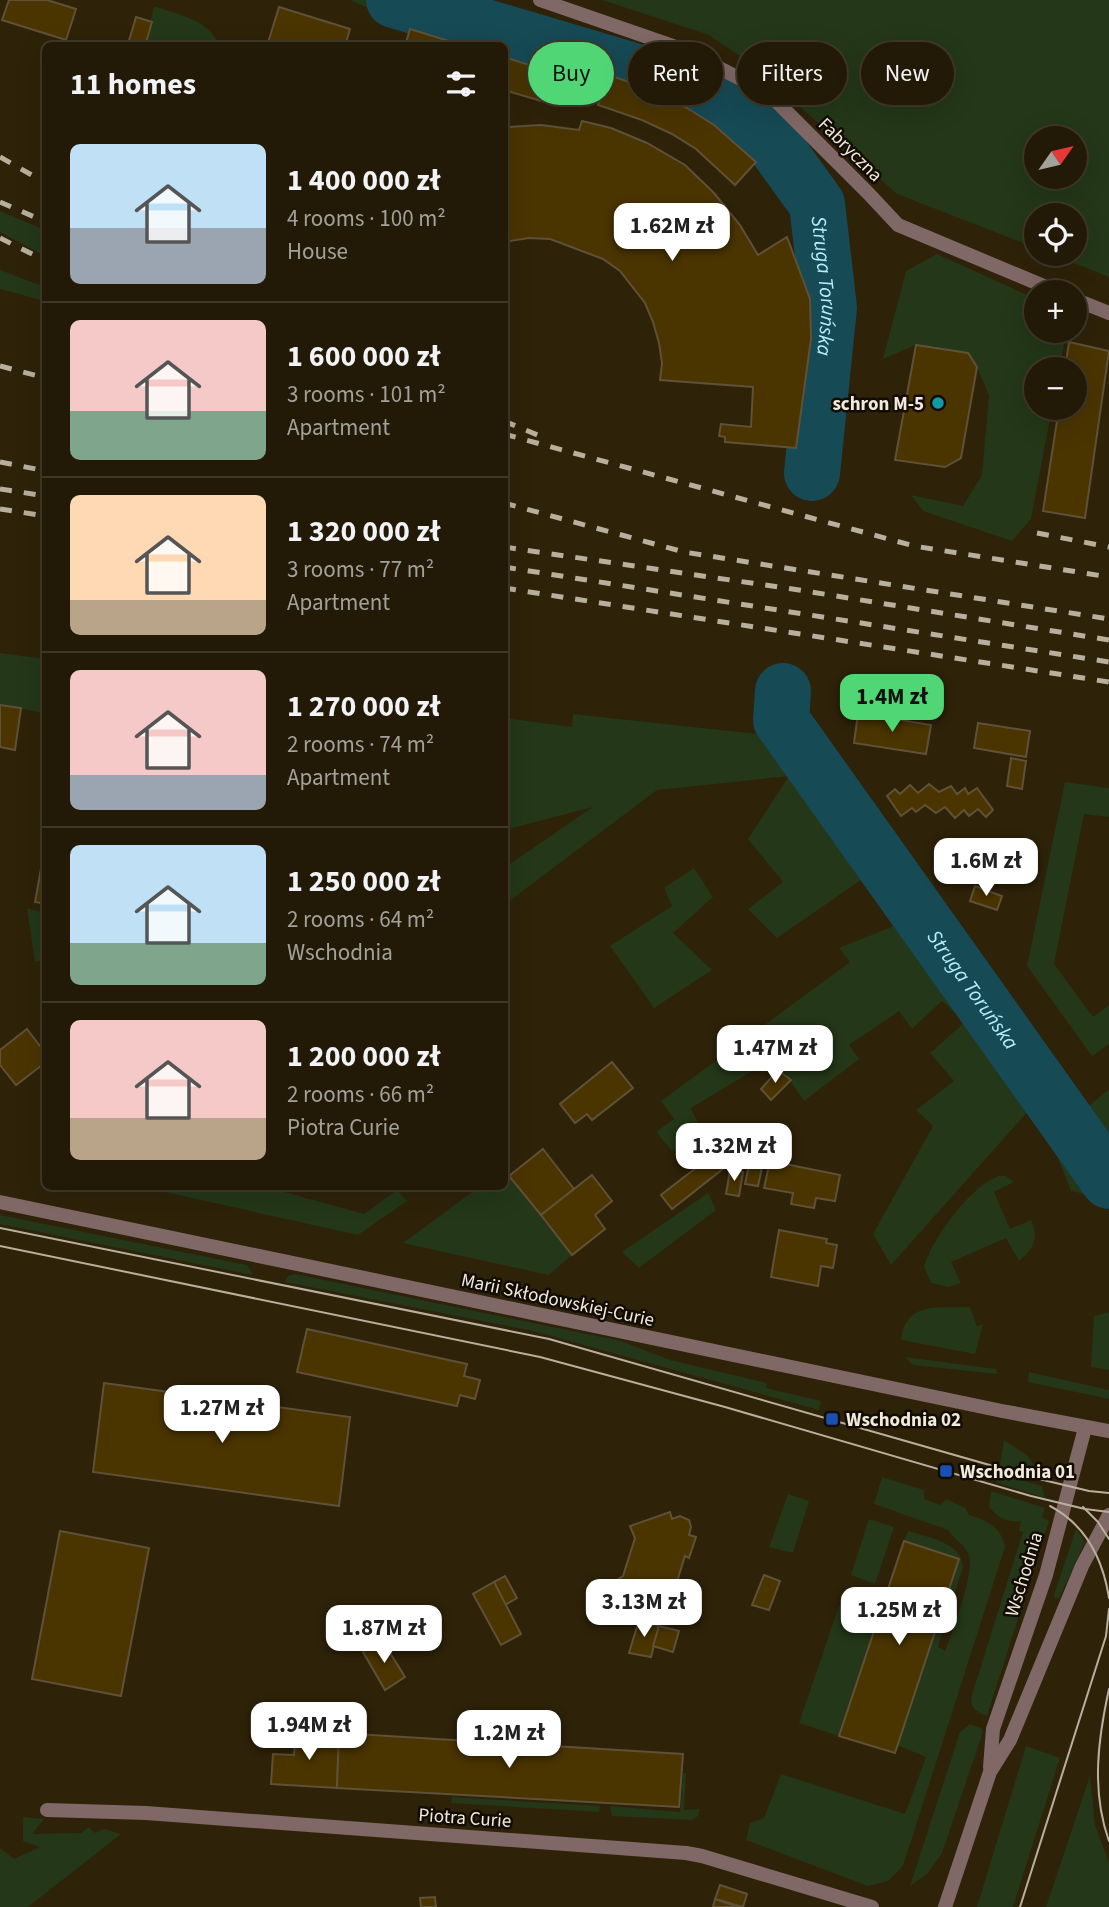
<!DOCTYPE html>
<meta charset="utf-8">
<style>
body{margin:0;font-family:"Source Sans 3",sans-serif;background:#2a2311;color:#f1f3f6;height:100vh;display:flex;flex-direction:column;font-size:26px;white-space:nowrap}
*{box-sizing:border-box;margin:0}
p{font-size:23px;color:#a2a19b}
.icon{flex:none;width:38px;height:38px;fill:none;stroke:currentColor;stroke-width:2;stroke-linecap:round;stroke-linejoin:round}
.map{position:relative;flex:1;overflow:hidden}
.details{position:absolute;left:42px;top:42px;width:466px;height:1148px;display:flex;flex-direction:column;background:#221a07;border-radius:10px;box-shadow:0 7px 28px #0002,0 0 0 2px #3f3828}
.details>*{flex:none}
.guide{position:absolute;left:528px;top:42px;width:474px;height:63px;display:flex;gap:14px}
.needle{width:46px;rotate:56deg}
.fabs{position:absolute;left:1024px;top:126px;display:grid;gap:14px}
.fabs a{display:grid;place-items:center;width:63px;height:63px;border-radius:50%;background:#221a07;box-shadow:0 7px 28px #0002,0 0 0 2px #3f3828;font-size:35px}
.price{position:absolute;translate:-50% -60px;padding:0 16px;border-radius:14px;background:#fff;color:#222;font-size:23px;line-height:46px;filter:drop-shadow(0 2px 4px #0008)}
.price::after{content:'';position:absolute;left:50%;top:42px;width:21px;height:16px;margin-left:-10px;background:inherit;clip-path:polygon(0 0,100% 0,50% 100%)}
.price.selected{background:#50d674;color:#111}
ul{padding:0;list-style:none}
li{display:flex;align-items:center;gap:21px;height:175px;padding:0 28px}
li+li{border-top:2px solid #3f3828}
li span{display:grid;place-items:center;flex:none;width:196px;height:140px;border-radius:10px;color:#555}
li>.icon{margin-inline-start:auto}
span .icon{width:84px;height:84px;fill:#fffc;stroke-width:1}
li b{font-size:30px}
h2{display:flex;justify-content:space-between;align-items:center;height:84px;padding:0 28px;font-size:30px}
.tag{padding:0 24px;border-radius:32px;background:#221a07;box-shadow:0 7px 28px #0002,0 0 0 2px #3f3828;font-size:24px;line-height:63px}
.tag.selected{background:#50d674;color:#111}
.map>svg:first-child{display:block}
.green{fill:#243718;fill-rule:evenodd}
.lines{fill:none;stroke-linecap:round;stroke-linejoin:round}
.river{stroke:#164a55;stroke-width:56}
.building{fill:#4a3400;stroke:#5f5138;stroke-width:2}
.minor{stroke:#806866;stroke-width:14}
.tertiary{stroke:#806866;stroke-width:14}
.tram{stroke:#b8af9e;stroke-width:2}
.rail{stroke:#b8af9e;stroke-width:5;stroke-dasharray:12 12;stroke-linecap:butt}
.culture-dot{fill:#0f9aa8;stroke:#120c04;stroke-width:2.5}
.transit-dot{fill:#1a4fb4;stroke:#120c04;stroke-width:2.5}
.labels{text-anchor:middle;stroke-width:5;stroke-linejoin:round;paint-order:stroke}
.street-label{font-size:19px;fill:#f1e9db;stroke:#120c04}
.poi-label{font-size:19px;font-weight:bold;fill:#f1e9db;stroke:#120c04;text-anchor:start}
.water-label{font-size:21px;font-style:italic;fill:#b5eefc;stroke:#120c04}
</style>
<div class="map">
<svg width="1109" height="1907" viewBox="0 0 1109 1907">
<rect width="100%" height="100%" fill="#2e2209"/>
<g class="green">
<path d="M350,0H480L714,78L698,108L659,85L395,20Z"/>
<path d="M602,0H1109V277L1051,254H1074V215H1036V248L897,194L756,67L709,35ZM1036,138H1074V177H1036Z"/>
<path d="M154,6C178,15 209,19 219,45L145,46Z"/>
<path d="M0,211L45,230V256L0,232Z"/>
<path d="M937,254L1036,299V331H1067L1059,369H1036V408H1052L1031,519L1012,541L923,511L911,495L963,506L982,475L989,396L977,367L968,354L916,345L883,359L906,271Z"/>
<path d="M0,270L45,287V301L0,289Z"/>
<path d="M0,653L45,659V713L0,705Z"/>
<path d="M573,714L784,737L1039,1099L891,1265L873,1234L933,1126L916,1110L954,1081L930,1053L965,1022L942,1001L912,1029L899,1011L849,1045L859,1059L804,1101L774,1058L691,1108L701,1130L672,1151L656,1132L674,1119L661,1101L850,962L839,948L894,926L861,880L777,938L748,909L783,882L748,839L789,776L657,790L504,905V868L593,807L504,830V718L572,727Z"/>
<path d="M1065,782L1109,788V817L1084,814L1054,964L1093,1017L1109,1005V1044L1092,1056L1027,966Z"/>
<path d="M694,868L713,897L673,933L712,970L654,1008L610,946L672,906L664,888Z"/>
<path d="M27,908L45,913V959L35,962Z"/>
<path d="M1109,1089V1204L1099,1197L1071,1191L1058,1158L1057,1133Z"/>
<path d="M504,1170L572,1255L549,1275L403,1243L479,1187L504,1186Z"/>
<path d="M999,1176H1006L1014,1182L994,1192L1010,1229L1031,1220C1039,1238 1034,1249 1019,1261L1006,1238L951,1262L961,1283L949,1287L931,1283L924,1267C932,1239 971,1185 999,1176Z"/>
<path d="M142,1187H266L364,1214L397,1190L407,1201L358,1235Z"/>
<path d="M708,1193L716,1210L639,1268L622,1252Z"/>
<path d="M0,1215L247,1265L253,1275L0,1224Z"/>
<path d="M295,1274L621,1341L670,1360L767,1383L766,1388L821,1401L819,1410L533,1331L285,1282L288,1276Z"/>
<path d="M970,1307L977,1326L983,1324L975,1354L901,1340C906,1300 938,1309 970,1307Z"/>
<path d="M1109,1312V1370L1091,1367L1094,1316Z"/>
<path d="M905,1357L996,1369L997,1374L913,1365Z"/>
<path d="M1029,1372L1109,1390V1399L1028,1382Z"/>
<path d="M1004,1440L1027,1455L1040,1475L1000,1466Z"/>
<path d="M999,1473L1042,1486L1045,1498L996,1482Z"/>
<path d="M882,1477L924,1490V1499L941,1505L946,1499L965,1508L969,1515C987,1520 1002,1528 1005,1547L903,1866L888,1881L868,1886L746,1840L750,1823L764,1818L781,1774L905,1814L926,1757L897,1745L959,1559L904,1541L908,1531C927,1537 962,1542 963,1567L938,1647L945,1651C952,1634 975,1571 969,1555C965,1544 954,1540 948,1530L874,1504Z"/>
<path d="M991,1491L1045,1508L1042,1517L1049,1521L987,1716C984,1715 973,1710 972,1705C971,1703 972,1700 971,1698L1023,1532L1019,1531L1021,1521C1005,1522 1000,1519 989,1507Z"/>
<path d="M788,1494L809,1501L793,1553L769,1547Z"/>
<path d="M869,1519L894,1527L875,1584L851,1575Z"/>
<path d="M1076,1529L1085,1542L1059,1598L1055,1599L1054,1595Z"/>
<path d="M839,1606L856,1613L860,1625L875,1629L839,1736L799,1723Z"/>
<path d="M970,1724L981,1728L983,1732L942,1853L927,1874L910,1886L960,1732Z"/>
<path d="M1026,1746L1060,1758L1013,1907H977Z"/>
<path d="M683,1773H686L684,1810L700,1809L698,1816L692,1820L612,1816L610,1806L680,1812Z"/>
<path d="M1090,1776L1095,1825L1109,1863V1907H1046Z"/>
<path d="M452,1797L600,1806L599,1812L451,1803Z"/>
<path d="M23,1817L44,1819L32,1834L81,1833L89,1827L95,1833L104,1829L121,1834L28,1907H0V1848L14,1859L40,1847L23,1841Z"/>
</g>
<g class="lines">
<g class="river">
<path id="s1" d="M394,0L671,82L763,129L817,204L829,308L812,473"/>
<path id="s2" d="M783,691L781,720L1109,1181"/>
</g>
</g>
<g class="building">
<path d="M9,0H47L76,9L66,40L2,20Z"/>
<path d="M279,7L350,29L345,46H267Z"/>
<path d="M136,17L152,22L145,46L128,44Z"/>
<path d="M410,29L465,46H405Z"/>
<path d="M504,57L554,73L545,102L504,90Z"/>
<path d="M609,75L654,91L687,108L714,125L756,162L735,185L696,149L672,134L642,120L598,105Z"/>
<path d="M505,115L506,127L541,125L579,130L582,121L611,128L647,143L685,165L714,193L740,225L758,255L787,237L810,299L811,339L796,448L725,442V437L719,436L721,424L751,427L753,387L660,380L662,363L659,343L653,322L645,303L620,271L603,259L550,239L529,238L504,242Z"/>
<path d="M1069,342L1109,351L1085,518L1043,511L1059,408H1074V369H1065Z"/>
<path d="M916,345L968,353L977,367L961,458L945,467L895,460Z"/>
<path d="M0,705L21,708L15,750L0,747Z"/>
<path d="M858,713L931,725L926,754L854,743Z"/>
<path d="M978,723L1030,731L1026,757L974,748Z"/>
<path d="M1011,758L1026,761L1022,789L1007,786Z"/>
<path d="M929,784L939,792L951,786L957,794L965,788L968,794L977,788L993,810L986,817L978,809L969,816L964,810L955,818L945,807L936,813L925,805L916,812L912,808L901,816L887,796L895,789L900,794L910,785L918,793Z"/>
<path d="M41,869L46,870V904L35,902Z"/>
<path d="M975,886L1002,896L997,910L970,901Z"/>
<path d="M27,1029L46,1054V1062L16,1085L0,1065V1050Z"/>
<path d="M612,1062L633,1088L592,1120L587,1114L575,1123L560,1104Z"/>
<path d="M778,1070L791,1080L771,1100L761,1089Z"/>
<path d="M725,1140L738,1157L672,1209L661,1195L710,1157L707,1154Z"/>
<path d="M543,1149L574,1189L541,1215L509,1176Z"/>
<path d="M750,1160L763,1163L758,1186L745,1184Z"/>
<path d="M770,1161L840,1175L835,1201L816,1198L814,1208L791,1204L793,1193L764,1188Z"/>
<path d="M730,1170L743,1172L739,1196L726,1194Z"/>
<path d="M592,1175L612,1201L595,1215L605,1229L572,1255L541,1215Z"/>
<path d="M779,1230L827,1239L826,1243L837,1245L833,1268L821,1266L818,1286L771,1277Z"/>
<path d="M307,1329L467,1364L464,1376L480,1380L475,1399L460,1395L457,1406L297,1372Z"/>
<path d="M104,1383L350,1417L339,1506L93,1472Z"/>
<path d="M670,1512L672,1519L680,1516L689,1520L691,1527L689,1535L696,1537L689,1558L685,1556L674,1591L678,1592L671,1613L609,1593L612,1583L623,1576L635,1538L630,1526Z"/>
<path d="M60,1531L149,1548L121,1696L32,1679Z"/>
<path d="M904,1541L959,1559L895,1753L839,1736Z"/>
<path d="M764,1575L780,1581L769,1610L752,1605Z"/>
<path d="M505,1576L517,1598L505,1605L494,1582Z"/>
<path d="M494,1582L521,1634L501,1645L473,1594Z"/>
<path d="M639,1620L659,1626L651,1657L629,1653Z"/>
<path d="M659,1626L679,1631L673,1652L653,1646Z"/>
<path d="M382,1640L405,1677L385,1690L363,1652Z"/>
<path d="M295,1731L339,1733L337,1788L271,1784L273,1754L294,1755Z"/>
<path d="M339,1733L683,1754L679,1807L337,1788Z"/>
<path d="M720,1885L747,1894L743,1907L715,1899Z"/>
<path d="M435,1897L436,1907H421L420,1898Z"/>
<path d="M715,1899L738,1907H713Z"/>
</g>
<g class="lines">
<g class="minor">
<path d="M540,0L682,49L768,93L869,194L898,225L1058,292"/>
<path d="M1074,299L1109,313"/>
<path d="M47,1810L146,1813L686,1853L702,1856L872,1907"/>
</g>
<g class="tertiary">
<path d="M0,1202L1002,1411L1109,1431"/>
<path d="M990,1767L993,1729L1046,1575L1085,1428"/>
<path d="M945,1907L990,1772L1010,1740L1082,1566L1109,1515"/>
</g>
<g class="tram">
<path d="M0,1228L549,1339L1035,1478L1089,1491L1109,1493"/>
<path d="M0,1246L540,1357L725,1407L1031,1496L1085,1509L1109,1512"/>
<path d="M1050,1506C1086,1525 1103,1560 1109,1598"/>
<path d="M1083,1507L1098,1522L1109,1539"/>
<path d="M1109,1689C1098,1739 1091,1791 1109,1841"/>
<path d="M1020,1907L1106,1636L1109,1609"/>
</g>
<g class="rail">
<path d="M0,157L46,183"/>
<path d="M0,202L46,222"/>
<path d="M0,238L46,261"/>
<path d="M0,366L46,378"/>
<path d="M504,421L540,436"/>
<path d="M504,434L914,546L1109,577"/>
<path d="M0,462L46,471"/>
<path d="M0,489L46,496"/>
<path d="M504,503L684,552L1109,619"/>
<path d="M0,509L46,516"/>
<path d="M1037,533L1109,547"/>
<path d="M504,547L799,590L1109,640"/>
<path d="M504,567L1109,662"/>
<path d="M504,588L1109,682"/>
</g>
</g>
<circle class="culture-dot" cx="938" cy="403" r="7"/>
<g class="transit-dot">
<rect x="825" y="1412" width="14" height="14" rx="3.5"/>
<rect x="939" y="1464" width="14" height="14" rx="3.5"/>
</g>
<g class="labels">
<g class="street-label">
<text transform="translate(851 149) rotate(45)" y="7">Fabryczna</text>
<text transform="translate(558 1299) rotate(12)" y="7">Marii Skłodowskiej-Curie</text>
<text transform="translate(1023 1574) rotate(-73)" y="7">Wschodnia</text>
<text transform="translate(465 1817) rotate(4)" y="7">Piotra Curie</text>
</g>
<g class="poi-label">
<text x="924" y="410" text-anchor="end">schron M-5</text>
<text x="846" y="1426">Wschodnia 02</text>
<text x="960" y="1478">Wschodnia 01</text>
</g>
<g class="water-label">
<text dy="7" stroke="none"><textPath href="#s1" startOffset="567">Struga Toruńska</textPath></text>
<text dy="7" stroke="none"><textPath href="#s2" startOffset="360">Struga Toruńska</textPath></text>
</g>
</g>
</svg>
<div class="fabs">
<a><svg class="needle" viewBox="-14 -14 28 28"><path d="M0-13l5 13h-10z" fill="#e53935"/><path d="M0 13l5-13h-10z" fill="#a2a19b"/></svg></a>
<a><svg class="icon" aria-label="locate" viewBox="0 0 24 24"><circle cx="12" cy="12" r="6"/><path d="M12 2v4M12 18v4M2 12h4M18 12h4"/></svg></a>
<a>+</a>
<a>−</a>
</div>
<b class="price" style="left:672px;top:263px">1.62M zł</b>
<b class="price selected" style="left:892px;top:734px">1.4M zł</b>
<b class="price" style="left:986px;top:898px">1.6M zł</b>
<b class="price" style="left:775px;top:1085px">1.47M zł</b>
<b class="price" style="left:734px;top:1183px">1.32M zł</b>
<b class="price" style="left:222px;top:1445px">1.27M zł</b>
<b class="price" style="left:644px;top:1639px">3.13M zł</b>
<b class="price" style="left:899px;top:1647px">1.25M zł</b>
<b class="price" style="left:384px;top:1665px">1.87M zł</b>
<b class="price" style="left:309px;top:1762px">1.94M zł</b>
<b class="price" style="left:509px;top:1770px">1.2M zł</b>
<div class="guide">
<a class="tag selected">Buy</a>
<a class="tag">Rent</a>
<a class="tag">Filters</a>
<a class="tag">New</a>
</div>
<section class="details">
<h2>11 homes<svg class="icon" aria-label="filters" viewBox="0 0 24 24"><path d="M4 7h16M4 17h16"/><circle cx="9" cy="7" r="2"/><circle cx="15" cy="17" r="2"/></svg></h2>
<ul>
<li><span style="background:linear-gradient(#bfe0f5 60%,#9aa5b1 0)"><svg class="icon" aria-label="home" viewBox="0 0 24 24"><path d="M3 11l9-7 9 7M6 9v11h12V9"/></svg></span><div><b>1 400 000 zł</b><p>4 rooms · 100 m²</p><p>House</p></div></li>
<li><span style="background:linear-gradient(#f6c9c9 65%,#7fa58c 0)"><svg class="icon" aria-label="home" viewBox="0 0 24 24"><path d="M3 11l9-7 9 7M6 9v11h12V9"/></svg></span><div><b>1 600 000 zł</b><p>3 rooms · 101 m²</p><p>Apartment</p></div></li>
<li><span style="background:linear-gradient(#ffd9b3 75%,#b9a48a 0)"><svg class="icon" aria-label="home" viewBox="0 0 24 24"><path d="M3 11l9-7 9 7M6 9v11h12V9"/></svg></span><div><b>1 320 000 zł</b><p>3 rooms · 77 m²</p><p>Apartment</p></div></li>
<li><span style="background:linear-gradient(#f6c9c9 75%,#9aa5b1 0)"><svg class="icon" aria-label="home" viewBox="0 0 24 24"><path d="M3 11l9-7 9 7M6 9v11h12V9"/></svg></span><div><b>1 270 000 zł</b><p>2 rooms · 74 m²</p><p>Apartment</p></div></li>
<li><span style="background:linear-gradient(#bfe0f5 70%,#7fa58c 0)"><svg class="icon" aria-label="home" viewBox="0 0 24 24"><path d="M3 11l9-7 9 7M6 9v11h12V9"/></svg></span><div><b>1 250 000 zł</b><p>2 rooms · 64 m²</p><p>Wschodnia</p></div></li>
<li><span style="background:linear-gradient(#f6c9c9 70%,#b9a48a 0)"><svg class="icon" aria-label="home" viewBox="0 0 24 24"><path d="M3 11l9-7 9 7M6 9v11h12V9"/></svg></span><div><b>1 200 000 zł</b><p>2 rooms · 66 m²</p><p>Piotra Curie</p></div></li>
</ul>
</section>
</div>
